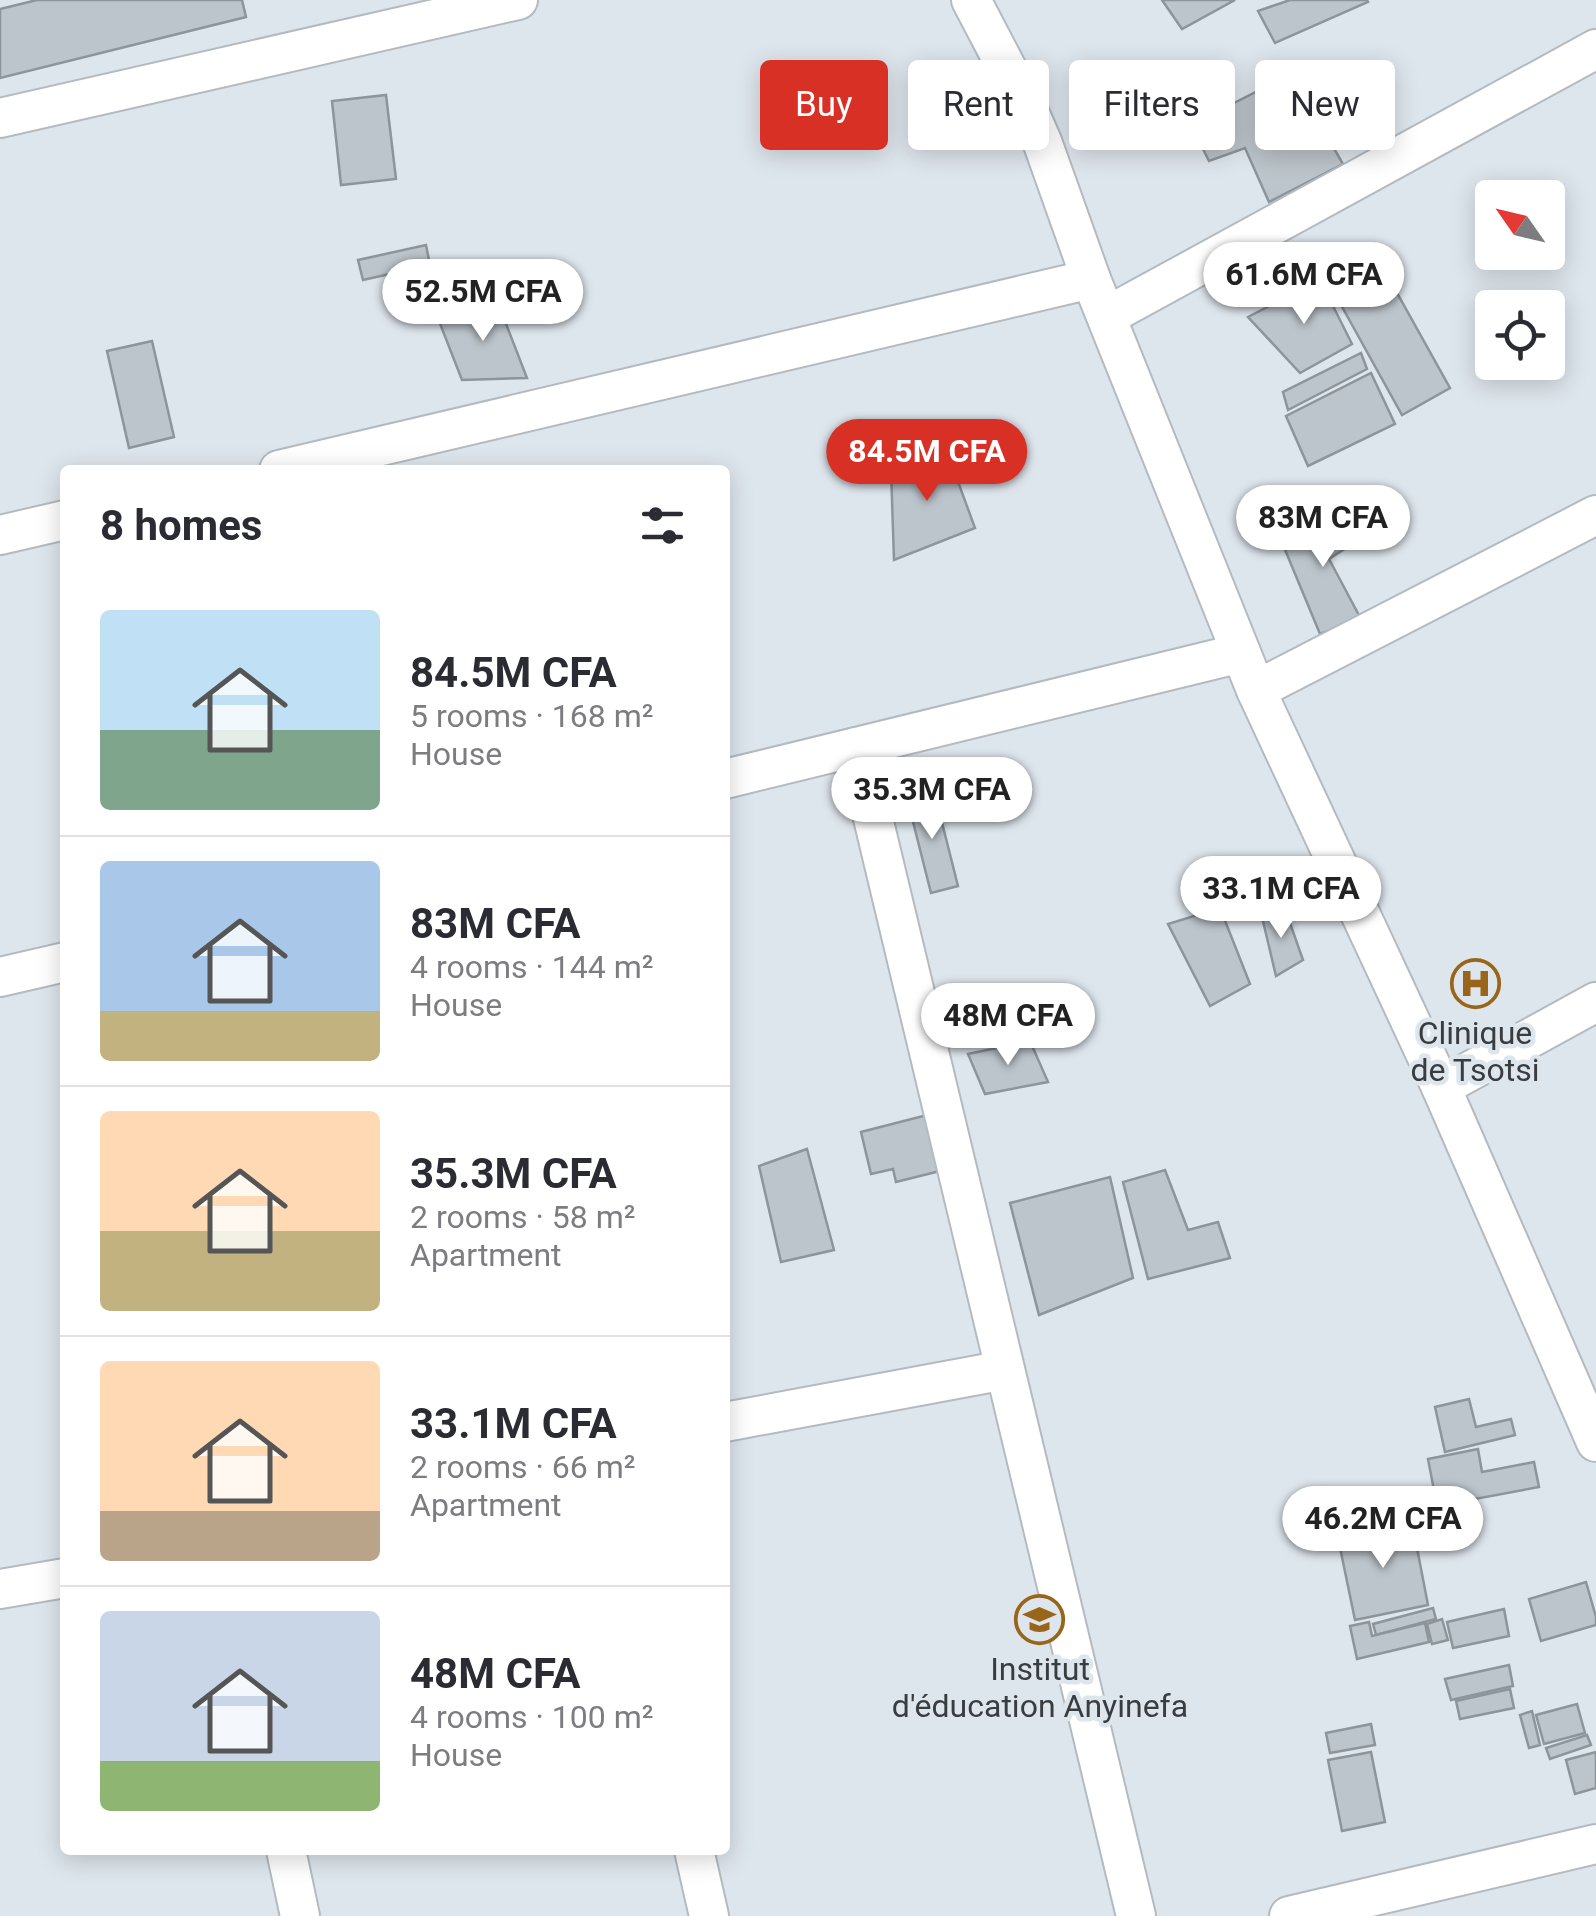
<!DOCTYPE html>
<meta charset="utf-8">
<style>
body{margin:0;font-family:Roboto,sans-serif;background:#f2f2f3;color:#2b2b33;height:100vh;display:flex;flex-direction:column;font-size:38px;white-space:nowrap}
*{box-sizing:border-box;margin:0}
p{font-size:32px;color:#7c7c81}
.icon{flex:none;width:55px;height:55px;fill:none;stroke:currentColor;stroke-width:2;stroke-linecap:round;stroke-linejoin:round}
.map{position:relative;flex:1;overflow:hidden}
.side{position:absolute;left:60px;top:465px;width:670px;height:1390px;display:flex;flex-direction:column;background:#fff;border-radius:10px;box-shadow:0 5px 25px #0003}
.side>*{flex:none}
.guide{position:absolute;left:760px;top:60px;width:685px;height:90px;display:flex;gap:20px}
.needle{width:65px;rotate:304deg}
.tools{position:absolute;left:1475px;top:180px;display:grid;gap:20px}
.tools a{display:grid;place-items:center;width:90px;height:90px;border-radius:10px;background:#fff;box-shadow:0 5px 25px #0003;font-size:50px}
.price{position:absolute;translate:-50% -85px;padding:0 22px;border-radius:35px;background:#fff;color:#222;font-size:32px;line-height:65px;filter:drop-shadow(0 2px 5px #0008)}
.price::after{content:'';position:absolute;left:50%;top:60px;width:30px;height:22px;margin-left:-15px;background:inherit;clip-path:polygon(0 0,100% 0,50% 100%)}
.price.on{background:#d93025;color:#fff}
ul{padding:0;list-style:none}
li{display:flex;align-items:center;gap:30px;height:250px;padding:0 40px}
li+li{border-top:2px solid #e1e1e2}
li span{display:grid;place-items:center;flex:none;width:280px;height:200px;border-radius:10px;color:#555}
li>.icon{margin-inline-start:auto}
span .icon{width:120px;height:120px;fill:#fffc;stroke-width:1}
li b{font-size:42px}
h2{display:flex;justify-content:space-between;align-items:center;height:120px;padding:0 40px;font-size:42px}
.chip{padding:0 35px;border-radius:10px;background:#fff;box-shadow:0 5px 25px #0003;font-size:35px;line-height:90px}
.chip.on{background:#d93025;color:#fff}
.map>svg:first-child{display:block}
.building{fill:#bcc5cb;stroke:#8d959b;stroke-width:2.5}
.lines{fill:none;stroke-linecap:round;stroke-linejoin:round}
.minor-casing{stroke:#b3bbc1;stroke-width:42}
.minor{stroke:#fff;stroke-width:38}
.labels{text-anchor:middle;stroke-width:9;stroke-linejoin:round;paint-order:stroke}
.poi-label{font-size:32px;fill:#3a3d40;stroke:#dee6ed}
</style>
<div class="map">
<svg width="1596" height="1916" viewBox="0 0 1596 1916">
<rect width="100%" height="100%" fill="#dee6ed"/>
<g class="building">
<path d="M37,0H242L246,17L0,78V9Z"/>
<path d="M1162,0H1235L1182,29Z"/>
<path d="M1290,0H1367L1368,2L1275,43L1258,11Z"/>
<path d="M1291,74L1343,164L1269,202L1245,148L1209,161L1191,125Z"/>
<path d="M386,95L396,179L341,185L332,101Z"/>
<path d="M426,245L430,265L363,280L358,260Z"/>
<path d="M1372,248L1450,388L1402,415L1325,276Z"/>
<path d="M1320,280L1352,344L1300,373L1248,317Z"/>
<path d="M496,298L527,378L462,380L439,321Z"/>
<path d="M152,341L174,437L129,448L107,351Z"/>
<path d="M1361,353L1367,369L1288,410L1283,392Z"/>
<path d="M1371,373L1395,424L1308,466L1286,416Z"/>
<path d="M946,449L975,528L894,560L891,470Z"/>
<path d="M1343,510L1357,541L1329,559L1361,619L1320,634L1281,540Z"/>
<path d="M934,791L958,886L931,893L907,798Z"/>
<path d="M1284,906L1303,960L1276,976L1262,917Z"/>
<path d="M1220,908L1250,984L1210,1006L1168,924Z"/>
<path d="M1030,1041L1048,1082L985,1094L968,1054Z"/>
<path d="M931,1114L944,1170L896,1182L893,1169L871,1174L861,1132Z"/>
<path d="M807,1149L834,1250L781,1262L759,1166Z"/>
<path d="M1165,1170L1188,1230L1218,1222L1230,1258L1148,1279L1123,1182Z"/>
<path d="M1110,1177L1133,1278L1039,1315L1010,1203Z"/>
<path d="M1469,1399L1476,1427L1511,1419L1515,1435L1445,1452L1435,1407Z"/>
<path d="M1478,1449L1482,1472L1534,1462L1539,1487L1437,1506L1428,1459Z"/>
<path d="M1436,1513L1444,1540L1422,1546L1414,1519Z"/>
<path d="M1412,1522L1428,1605L1355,1620L1338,1538Z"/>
<path d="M1586,1582L1596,1617V1625L1541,1641L1529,1599Z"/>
<path d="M1433,1608L1436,1619L1376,1635L1373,1624Z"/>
<path d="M1504,1609L1509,1636L1453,1648L1447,1622Z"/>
<path d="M1442,1619L1448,1640L1432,1644L1427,1624Z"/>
<path d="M1369,1622L1372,1636L1425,1623L1429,1642L1357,1659L1350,1626Z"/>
<path d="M1509,1665L1513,1686L1451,1700L1445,1679Z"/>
<path d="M1510,1689L1514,1708L1460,1719L1456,1701Z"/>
<path d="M1577,1704L1585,1733L1544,1744L1536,1715Z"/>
<path d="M1532,1711L1540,1745L1529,1748L1520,1715Z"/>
<path d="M1371,1724L1375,1745L1330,1753L1326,1733Z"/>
<path d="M1587,1735L1591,1745L1550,1759L1546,1748Z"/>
<path d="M1371,1752L1385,1822L1342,1831L1328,1760Z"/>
<path d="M1596,1752V1788L1575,1794L1566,1760Z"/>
</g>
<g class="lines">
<defs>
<g id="minor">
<path d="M971,0L1026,105L1043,144L1091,279L1256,690L1441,1087L1596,1442"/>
<path d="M0,118L518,0"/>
<path d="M1107,316L1596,49"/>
<path d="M279,470L1091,279"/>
<path d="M0,535L65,520"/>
<path d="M1256,690L1596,515"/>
<path d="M856,747L1136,1916"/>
<path d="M725,779L1241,653"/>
<path d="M0,977L65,962"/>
<path d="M1441,1087L1596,1002"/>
<path d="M725,1422L1005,1370"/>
<path d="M0,1589L65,1578"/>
<path d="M286,1850L300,1916"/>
<path d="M694,1850L709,1916"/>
<path d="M1289,1916L1596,1844"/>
</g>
</defs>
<use href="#minor" class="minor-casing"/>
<use href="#minor" class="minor"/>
</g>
<defs>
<symbol id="hospital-ring" viewBox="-11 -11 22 22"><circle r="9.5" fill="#dee6ed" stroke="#99651a" stroke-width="1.5"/><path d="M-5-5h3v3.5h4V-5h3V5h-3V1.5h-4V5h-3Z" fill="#99651a"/></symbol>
<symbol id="school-ring" viewBox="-11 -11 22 22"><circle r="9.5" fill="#dee6ed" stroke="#99651a" stroke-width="1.5"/><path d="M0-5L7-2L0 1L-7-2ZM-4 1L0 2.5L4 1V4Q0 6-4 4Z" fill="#99651a"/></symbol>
</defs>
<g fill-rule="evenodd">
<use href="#hospital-ring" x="1448" y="956" width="55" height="55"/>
<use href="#school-ring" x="1012" y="1592" width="55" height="55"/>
</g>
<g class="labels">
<g class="poi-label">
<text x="1475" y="1044">Clinique<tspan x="1475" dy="37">de Tsotsi</tspan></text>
<text x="1040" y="1680">Institut<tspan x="1040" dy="37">d'éducation Anyinefa</tspan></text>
</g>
</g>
</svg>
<div class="tools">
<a><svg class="needle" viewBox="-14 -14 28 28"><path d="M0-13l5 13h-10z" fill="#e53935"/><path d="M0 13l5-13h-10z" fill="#7c7c81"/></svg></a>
<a><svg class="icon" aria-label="locate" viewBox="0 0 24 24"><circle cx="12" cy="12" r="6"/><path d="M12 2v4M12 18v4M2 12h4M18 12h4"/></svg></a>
</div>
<b class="price" style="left:1304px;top:327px">61.6M CFA</b>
<b class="price" style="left:483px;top:344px">52.5M CFA</b>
<b class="price on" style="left:927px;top:504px">84.5M CFA</b>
<b class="price" style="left:1323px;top:570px">83M CFA</b>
<b class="price" style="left:932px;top:842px">35.3M CFA</b>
<b class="price" style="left:1281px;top:941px">33.1M CFA</b>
<b class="price" style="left:1008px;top:1068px">48M CFA</b>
<b class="price" style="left:1383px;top:1571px">46.2M CFA</b>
<div class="guide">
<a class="chip on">Buy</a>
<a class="chip">Rent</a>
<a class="chip">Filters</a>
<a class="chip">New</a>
</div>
<section class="side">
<h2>8 homes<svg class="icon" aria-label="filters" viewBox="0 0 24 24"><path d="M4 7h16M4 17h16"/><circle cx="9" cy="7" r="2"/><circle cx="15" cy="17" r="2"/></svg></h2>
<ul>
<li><span style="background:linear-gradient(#bfe0f5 60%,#7fa58c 0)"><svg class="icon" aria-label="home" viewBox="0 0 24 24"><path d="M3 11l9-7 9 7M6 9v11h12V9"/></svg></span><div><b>84.5M CFA</b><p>5 rooms · 168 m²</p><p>House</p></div></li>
<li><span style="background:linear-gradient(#a9c7e8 75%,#c2b280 0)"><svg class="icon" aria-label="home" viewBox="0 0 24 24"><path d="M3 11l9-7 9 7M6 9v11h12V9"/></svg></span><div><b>83M CFA</b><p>4 rooms · 144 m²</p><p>House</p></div></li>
<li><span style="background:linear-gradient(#ffd9b3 60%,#c2b280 0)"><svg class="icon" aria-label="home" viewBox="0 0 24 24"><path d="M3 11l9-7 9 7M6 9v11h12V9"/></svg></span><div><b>35.3M CFA</b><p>2 rooms · 58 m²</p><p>Apartment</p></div></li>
<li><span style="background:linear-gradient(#ffd9b3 75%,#b9a48a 0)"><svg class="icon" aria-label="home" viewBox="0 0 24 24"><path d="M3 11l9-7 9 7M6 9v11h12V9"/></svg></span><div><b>33.1M CFA</b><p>2 rooms · 66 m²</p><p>Apartment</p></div></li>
<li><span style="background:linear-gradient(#c9d6e8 75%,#8fb573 0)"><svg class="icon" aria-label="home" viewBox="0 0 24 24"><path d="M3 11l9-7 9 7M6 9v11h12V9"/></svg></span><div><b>48M CFA</b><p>4 rooms · 100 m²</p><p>House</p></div></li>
</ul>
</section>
</div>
